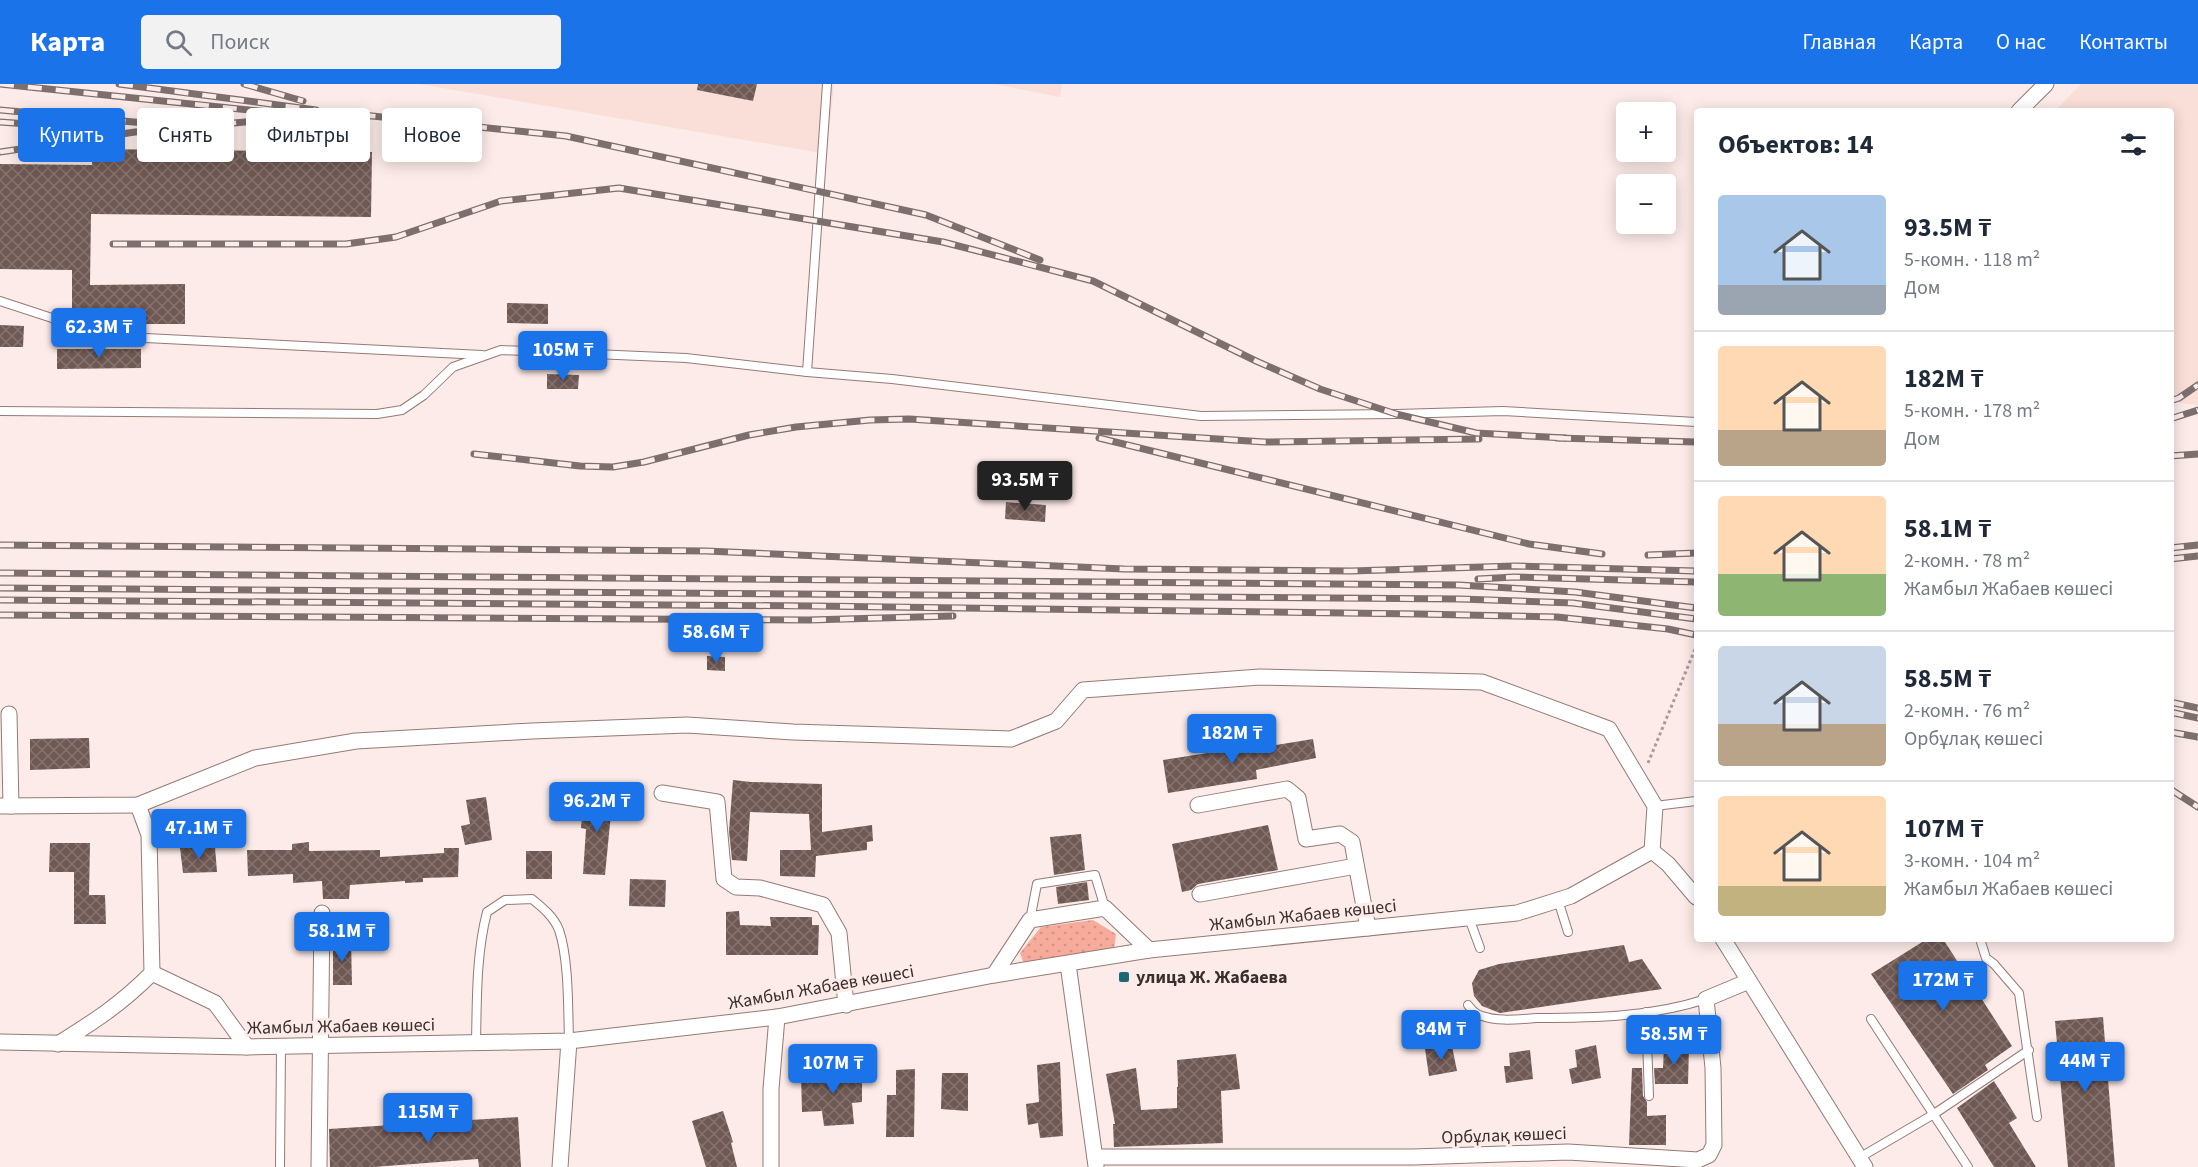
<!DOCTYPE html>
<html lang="ru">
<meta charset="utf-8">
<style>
body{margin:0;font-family:"Source Sans 3",sans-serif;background:#f2f2f3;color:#1f2937;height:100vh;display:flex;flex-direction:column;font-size:22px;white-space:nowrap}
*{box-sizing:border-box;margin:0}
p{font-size:20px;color:#747a83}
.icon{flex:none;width:33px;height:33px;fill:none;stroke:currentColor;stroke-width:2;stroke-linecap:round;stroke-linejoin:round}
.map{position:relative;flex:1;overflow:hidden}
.details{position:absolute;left:1694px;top:24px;width:480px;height:834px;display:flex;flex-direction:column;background:#fff;border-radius:6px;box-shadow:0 3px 15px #0003}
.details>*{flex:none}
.banner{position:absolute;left:18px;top:24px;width:570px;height:54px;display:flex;gap:12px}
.tools{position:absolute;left:1616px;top:18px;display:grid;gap:12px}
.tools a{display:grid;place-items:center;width:60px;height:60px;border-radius:6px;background:#fff;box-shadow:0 3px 15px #0003;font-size:30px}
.price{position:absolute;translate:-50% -51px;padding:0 14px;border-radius:6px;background:#1a73e8;color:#fff;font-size:20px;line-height:39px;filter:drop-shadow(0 2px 3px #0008)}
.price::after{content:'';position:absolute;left:50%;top:36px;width:18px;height:14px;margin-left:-9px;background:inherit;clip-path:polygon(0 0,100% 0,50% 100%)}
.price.active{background:#222;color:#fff}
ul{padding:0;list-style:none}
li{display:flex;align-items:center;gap:18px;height:150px;padding:0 24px}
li+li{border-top:2px solid #e0e1e3}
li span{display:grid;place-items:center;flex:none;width:168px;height:120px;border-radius:6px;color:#555}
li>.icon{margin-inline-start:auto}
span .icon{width:72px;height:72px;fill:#fffc;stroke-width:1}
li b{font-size:26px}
h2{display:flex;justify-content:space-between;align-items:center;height:72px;padding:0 24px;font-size:26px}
.pill{padding:0 21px;border-radius:6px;background:#fff;box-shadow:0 3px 15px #0003;font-size:21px;line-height:54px}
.pill.active{background:#1a73e8;color:#fff}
header{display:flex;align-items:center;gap:36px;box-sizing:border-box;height:84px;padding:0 30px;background:#1a73e8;color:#fff}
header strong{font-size:28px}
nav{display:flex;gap:33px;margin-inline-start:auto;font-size:21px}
.search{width:420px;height:54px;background:#f2f2f3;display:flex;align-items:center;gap:15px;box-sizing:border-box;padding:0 21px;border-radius:6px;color:#747a83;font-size:22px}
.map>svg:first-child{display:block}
.built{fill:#faded8}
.grass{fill:url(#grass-dots)}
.building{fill:url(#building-cross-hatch)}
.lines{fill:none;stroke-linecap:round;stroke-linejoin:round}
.lane-casing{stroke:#937b75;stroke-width:10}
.street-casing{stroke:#937b75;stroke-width:17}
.path{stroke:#a99b99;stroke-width:3;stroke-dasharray:3 3;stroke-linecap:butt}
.lane{stroke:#fff;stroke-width:8}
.street{stroke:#fff;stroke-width:15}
.rail-casing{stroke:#7c6f6d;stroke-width:7}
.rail{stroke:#fcebe8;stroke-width:4.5;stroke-dasharray:14;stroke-linecap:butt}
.poi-dot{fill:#1e6774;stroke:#fcebe8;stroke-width:2}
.labels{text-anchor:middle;stroke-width:6;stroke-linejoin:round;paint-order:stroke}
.street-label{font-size:18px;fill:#392f2d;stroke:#fcebe8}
.poi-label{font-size:18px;font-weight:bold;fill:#392f2d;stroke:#fcebe8;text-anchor:start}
</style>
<header>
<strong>Карта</strong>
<div class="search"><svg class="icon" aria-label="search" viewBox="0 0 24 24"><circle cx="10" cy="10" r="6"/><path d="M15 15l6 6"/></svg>Поиск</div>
<nav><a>Главная</a><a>Карта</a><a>О нас</a><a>Контакты</a></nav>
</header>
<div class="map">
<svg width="2198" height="1083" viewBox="0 0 2198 1083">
<defs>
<pattern id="grass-dots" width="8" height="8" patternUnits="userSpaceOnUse" patternTransform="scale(1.5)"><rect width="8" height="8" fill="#f7ab9b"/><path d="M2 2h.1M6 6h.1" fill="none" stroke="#d49386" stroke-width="1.8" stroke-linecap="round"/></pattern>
<pattern id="building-cross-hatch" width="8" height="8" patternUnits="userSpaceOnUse" patternTransform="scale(1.5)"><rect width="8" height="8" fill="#705954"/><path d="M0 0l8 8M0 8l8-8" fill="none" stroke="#85736f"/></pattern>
</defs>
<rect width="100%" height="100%" fill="#fcebe8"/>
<g class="built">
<path d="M419,0H834L827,70Z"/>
<path d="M994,0H1062L1060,13Z"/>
<path d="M2081,0H2198V321L2171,318L2170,27H2055Z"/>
</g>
<path class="grass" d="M1093,836L1116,850L1114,865L1024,880L1020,869L1041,843Z"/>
<g class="building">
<path d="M698,0H757L753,17L697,6Z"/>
<path d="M92,65L372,68L371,133L91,130L90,201L185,200V240H77L72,238V186L0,185V80L92,81Z"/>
<path d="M507,219L548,220V240L507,239Z"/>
<path d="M0,241L24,242L23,263H0Z"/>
<path d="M57,265H141V284L57,285Z"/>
<path d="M547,290L579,291L578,305H547Z"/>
<path d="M1006,418L1046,421L1045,438L1005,435Z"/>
<path d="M707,572L725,573V587L707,586Z"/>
<path d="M89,654L90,684L30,686V655Z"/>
<path d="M1313,655L1316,674L1256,686L1257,695L1168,709L1163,676L1252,662V665Z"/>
<path d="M733,696L751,698L822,700V748L872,741L873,757L867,758V766L816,772L815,793L780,792V766H811L809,730L750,728L747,777L732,776L729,747Z"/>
<path d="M590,707L613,709L605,791L583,790L586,745L581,744L582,732H588Z"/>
<path d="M486,713L492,756L465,761L461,742L470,740L466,716Z"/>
<path d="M1268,741L1278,786L1198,800L1191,806L1182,808L1172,760Z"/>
<path d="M1081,750L1085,786L1054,791L1050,753Z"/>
<path d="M309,758V767L380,766V773L444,769V764H459L458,793L423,794V798L405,799V797L350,801L349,815H323L322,797L293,799V790L248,792L247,766H292V760Z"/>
<path d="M50,759H90L89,811H105L106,840H74V788H49Z"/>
<path d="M215,763L217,788L183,789L180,764Z"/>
<rect x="526" y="767" width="26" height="28"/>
<path d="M630,795L666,796L665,823L629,822Z"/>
<path d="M1087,798L1089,816L1058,820L1056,803Z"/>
<path d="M739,827L740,841L771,842L770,833H812V841H819L818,871H726V828Z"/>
<path d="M1927,855H1943L2012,962L1985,981L1988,986L1953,1010L1871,890Z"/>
<path d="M351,856L352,901H333V857Z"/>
<path d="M1624,861L1629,878L1642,875L1662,905L1500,929L1482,922L1474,912L1472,899L1479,886L1499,880Z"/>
<path d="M2103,933L2115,1083H2068L2055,937Z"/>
<path d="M1596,961L1601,994L1572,1000L1569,985L1577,983L1575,966Z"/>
<path d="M1452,962L1457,987L1429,992L1425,965Z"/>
<path d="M1664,962H1689L1688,1000H1655L1654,984H1663Z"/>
<path d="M1530,966L1533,995L1506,999L1504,982H1510L1509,969Z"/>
<path d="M1236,970L1240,1005L1221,1007L1223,1059L1114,1063L1113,1040H1115L1106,990L1136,984L1141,1026L1177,1024V1003H1178L1177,976Z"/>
<path d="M1060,978L1063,1052L1040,1054L1038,1039L1028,1041L1026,1020L1039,1018L1037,981Z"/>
<path d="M862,984V1018L852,1019L854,1040L824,1042L822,1027L802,1028L801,991Z"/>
<path d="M1632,984H1642L1643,1012L1647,1018V1032L1666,1031V1061H1629Z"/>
<path d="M915,985L914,1053H886L887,1011H896V986Z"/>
<path d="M942,989H968V1027L941,1025Z"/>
<path d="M1994,997L2017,1034L2009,1039L2036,1083H1994L1957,1024Z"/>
<path d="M723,1027L733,1058L731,1059L737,1083H706L692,1037Z"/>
<path d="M518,1033L521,1083H479L478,1075L374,1083H330L329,1045Z"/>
</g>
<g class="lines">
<defs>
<g id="lane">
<path d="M0,217L52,234L85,251L482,271"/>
<path d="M807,288L827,0"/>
<path d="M0,327L377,330L402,326L424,311L453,283L501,266L686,274L807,288L892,295L1201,332L1396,330L1503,327L1696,338"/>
<path d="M1655,722L1696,717"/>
<path d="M1558,816L1568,848"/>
<path d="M1469,834L1480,864"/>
<path d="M1030,836L1037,800L1095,791L1105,824"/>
<path d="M1980,855L1986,874L1994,880L2019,909L2037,1033"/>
<path d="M1468,921C1472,926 1475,930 1482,932C1499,938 1519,935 1537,934C1594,934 1651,933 1706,915"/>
<path d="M1646,928L1649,1012"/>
<path d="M1871,935L1968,1083"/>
<path d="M476,959C477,915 476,871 487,828L505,816L532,815C543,824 554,833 559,846C569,875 568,926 569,957"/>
<path d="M1859,1074L1934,1030L2029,966"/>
<path d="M280,1083L281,962"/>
</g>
<g id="street">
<path d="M2019,27L2046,0"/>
<path d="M9,630L11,722"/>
<path d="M662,709L717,718L724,795L736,803L760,804L823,821L839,849L846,921"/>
<path d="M1198,721L1287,705L1298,714L1306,755L1340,750L1352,758L1368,844"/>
<path d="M0,722L138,721L255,674L356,657L532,647L687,641L793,648L1011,655L1056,637L1083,606L1260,593L1482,598L1609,645L1655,722L1652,767"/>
<path d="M1200,810L1356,782"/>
<path d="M1723,855L1865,1083"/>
<path d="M1068,880L1096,1082"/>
<path d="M152,889L215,919L247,963"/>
<path d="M994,891L1030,836L1105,824L1149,866"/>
<path d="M0,958L247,963L569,957L777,933L994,891L1149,866L1517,829L1571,812L1652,767L1668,780L1696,813"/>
<path d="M58,960C95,937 121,920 152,889L149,751L138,721"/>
<path d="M1095,1073H1413L1568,1068L1698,1076L1709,1071L1714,1061L1713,984L1706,915L1749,897"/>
<path d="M319,1083L322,829"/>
<path d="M560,1083L569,957"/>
<path d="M771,1083V1005L777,933"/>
</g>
</defs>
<use href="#lane" class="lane-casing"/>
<use href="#street" class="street-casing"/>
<path class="path" d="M1648,679L1696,563"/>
<use href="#lane" class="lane"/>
<use href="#street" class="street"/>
<defs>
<g id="rail">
<path d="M0,0L278,29"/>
<path d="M119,0L316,26"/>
<path d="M244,0L303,17"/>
<path d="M0,26L156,40"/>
<path d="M0,38L111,46"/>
<path d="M0,68L135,48L343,29L566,52L926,131L1040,176"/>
<path d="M113,160H346L396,153L501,117L619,104L943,158L1093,197L1256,277L1320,305L1396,330L1476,349L1565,354"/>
<path d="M2170,317L2179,314L2198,301"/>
<path d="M2170,335L2198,326"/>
<path d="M1099,354L1529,460L1602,470"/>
<path d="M1557,354L1696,358"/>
<path d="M474,370L580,382L613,383L644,378L749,351L796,343L870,336L909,335L1265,358L1479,355"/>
<path d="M2170,372L2198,370"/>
<path d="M0,461L706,467L1124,485L1351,487L1515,482L1696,487"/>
<path d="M2170,464L2198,461"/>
<path d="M1648,471L1696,469"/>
<path d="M2170,475L2198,472"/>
<path d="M0,489L1459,501L1575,508L1696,524"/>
<path d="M1478,495L1514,493L1696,498"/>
<path d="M0,504L1460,515L1573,519L1696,535"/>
<path d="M0,516L814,522L1418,530L1557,533L1668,545L1696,551"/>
<path d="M0,531L809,536L953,532"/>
<path d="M2170,618L2198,624"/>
<path d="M2170,628L2198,634"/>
<path d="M2170,648L2198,653"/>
<path d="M2170,705L2198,723"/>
</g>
</defs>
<use href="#rail" class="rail-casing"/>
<use href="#rail" class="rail"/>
</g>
<rect class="poi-dot" x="1118" y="887" width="12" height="12" rx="3"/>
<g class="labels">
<g class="street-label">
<text transform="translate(1303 831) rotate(-6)" y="6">Жамбыл Жабаев көшесі</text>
<text transform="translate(821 903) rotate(-10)" y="6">Жамбыл Жабаев көшесі</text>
<text transform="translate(341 942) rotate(-1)" y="6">Жамбыл Жабаев көшесі</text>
<text transform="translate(1504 1051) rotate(-2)" y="6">Орбұлақ көшесі</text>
</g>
<g class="poi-label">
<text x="1136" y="899">улица Ж. Жабаева</text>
</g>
</g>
</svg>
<div class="tools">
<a>+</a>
<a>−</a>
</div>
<b class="price" style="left:99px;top:275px">62.3M ₸</b>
<b class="price" style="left:563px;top:298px">105M ₸</b>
<b class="price active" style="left:1025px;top:428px">93.5M ₸</b>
<b class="price" style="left:716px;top:580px">58.6M ₸</b>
<b class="price" style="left:1232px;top:681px">182M ₸</b>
<b class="price" style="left:597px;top:749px">96.2M ₸</b>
<b class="price" style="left:199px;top:776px">47.1M ₸</b>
<b class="price" style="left:342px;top:879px">58.1M ₸</b>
<b class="price" style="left:1943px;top:928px">172M ₸</b>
<b class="price" style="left:1441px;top:977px">84M ₸</b>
<b class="price" style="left:1674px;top:982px">58.5M ₸</b>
<b class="price" style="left:2085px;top:1009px">44M ₸</b>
<b class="price" style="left:833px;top:1011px">107M ₸</b>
<b class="price" style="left:428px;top:1060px">115M ₸</b>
<div class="banner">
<a class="pill active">Купить</a>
<a class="pill">Снять</a>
<a class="pill">Фильтры</a>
<a class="pill">Новое</a>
</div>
<section class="details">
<h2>Объектов: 14<svg class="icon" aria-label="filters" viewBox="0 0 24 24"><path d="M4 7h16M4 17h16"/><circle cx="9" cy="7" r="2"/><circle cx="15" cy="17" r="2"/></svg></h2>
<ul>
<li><span style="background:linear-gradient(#a9c7e8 75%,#9aa5b1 0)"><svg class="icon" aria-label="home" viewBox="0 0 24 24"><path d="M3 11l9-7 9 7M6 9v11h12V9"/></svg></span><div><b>93.5M ₸</b><p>5-комн. · 118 m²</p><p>Дом</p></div></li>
<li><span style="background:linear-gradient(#ffd9b3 70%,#b9a48a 0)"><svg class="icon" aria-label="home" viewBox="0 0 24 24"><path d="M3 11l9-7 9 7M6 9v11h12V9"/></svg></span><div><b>182M ₸</b><p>5-комн. · 178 m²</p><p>Дом</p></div></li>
<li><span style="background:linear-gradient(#ffd9b3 65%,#8fb573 0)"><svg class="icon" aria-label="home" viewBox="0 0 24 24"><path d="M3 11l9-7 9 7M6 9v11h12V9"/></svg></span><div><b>58.1M ₸</b><p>2-комн. · 78 m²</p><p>Жамбыл Жабаев көшесі</p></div></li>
<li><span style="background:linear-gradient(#c9d6e8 65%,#b9a48a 0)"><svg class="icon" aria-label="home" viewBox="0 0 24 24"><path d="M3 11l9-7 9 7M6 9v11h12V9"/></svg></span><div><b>58.5M ₸</b><p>2-комн. · 76 m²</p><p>Орбұлақ көшесі</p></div></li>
<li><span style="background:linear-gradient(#ffd9b3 75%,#c2b280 0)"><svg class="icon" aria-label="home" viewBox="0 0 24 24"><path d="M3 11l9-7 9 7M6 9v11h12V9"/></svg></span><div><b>107M ₸</b><p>3-комн. · 104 m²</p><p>Жамбыл Жабаев көшесі</p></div></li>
</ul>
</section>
</div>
